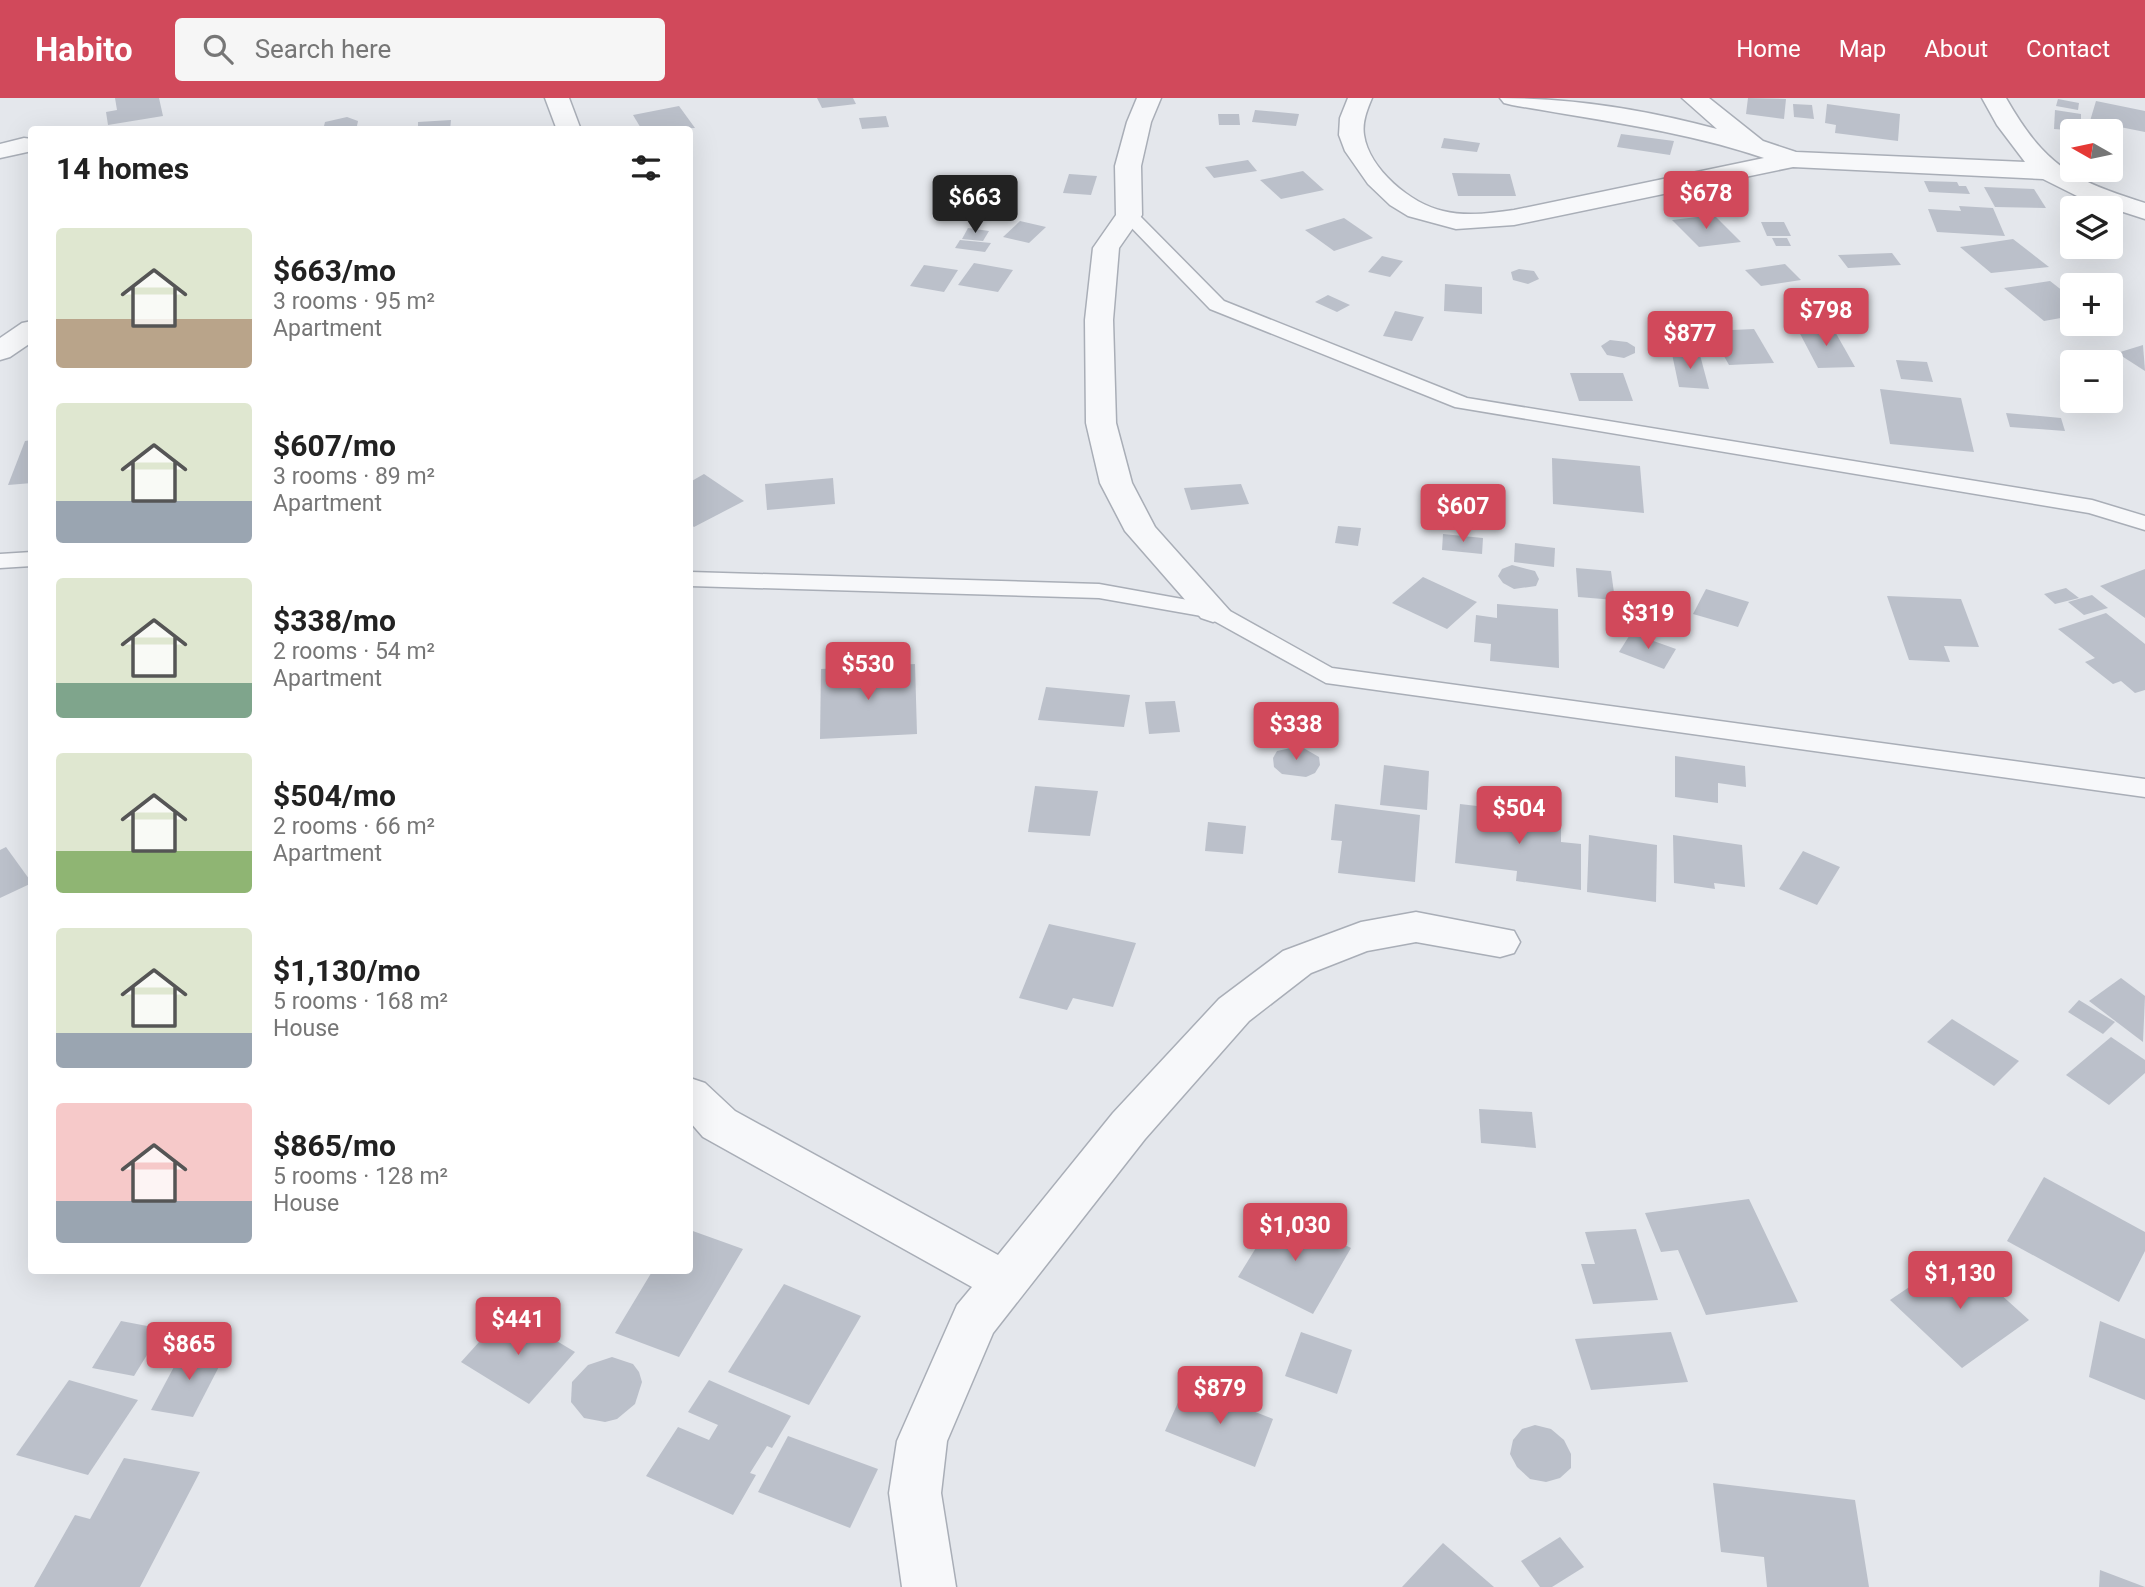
<!DOCTYPE html>
<meta charset="utf-8">
<style>
body{margin:0;font-family:Roboto,sans-serif;background:#f6f6f6;color:#222;height:100vh;display:flex;flex-direction:column;font-size:26px;white-space:nowrap}
*{box-sizing:border-box;margin:0}
p{font-size:23px;color:#767676}
.icon{flex:none;width:38px;height:38px;fill:none;stroke:currentColor;stroke-width:2;stroke-linecap:round;stroke-linejoin:round}
.map{position:relative;flex:1;overflow:hidden}
.sheet{position:absolute;left:28px;top:28px;width:665px;height:1148px;display:flex;flex-direction:column;background:#fff;border-radius:7px;box-shadow:0 7px 28px #0002}
.sheet>*{flex:none}
.needle{width:46px;rotate:279deg}
.controls{position:absolute;left:2060px;top:21px;display:grid;gap:14px}
.controls a{display:grid;place-items:center;width:63px;height:63px;border-radius:7px;background:#fff;box-shadow:0 7px 28px #0002;font-size:35px}
.price{position:absolute;translate:-50% -60px;padding:0 16px;border-radius:7px;background:#d1495b;color:#fff;font-size:23px;line-height:46px;filter:drop-shadow(0 2px 4px #0008)}
.price::after{content:'';position:absolute;left:50%;top:42px;width:21px;height:16px;margin-left:-10px;background:inherit;clip-path:polygon(0 0,100% 0,50% 100%)}
.price.on{background:#222;color:#fff}
ul{padding:0;list-style:none}
li{display:flex;align-items:center;gap:21px;height:175px;padding:0 28px}
li span{display:grid;place-items:center;flex:none;width:196px;height:140px;border-radius:7px;color:#555}
li>.icon{margin-inline-start:auto}
span .icon{width:84px;height:84px;fill:#fffc;stroke-width:1}
li b{font-size:30px}
h2{display:flex;justify-content:space-between;align-items:center;height:84px;padding:0 28px;font-size:30px}
header{display:flex;align-items:center;gap:42px;box-sizing:border-box;height:98px;padding:0 35px;background:#d1495b;color:#fff}
header strong{font-size:33px}
nav{display:flex;gap:38px;margin-inline-start:auto;font-size:24px}
.search{width:490px;height:63px;background:#f6f6f6;display:flex;align-items:center;gap:18px;box-sizing:border-box;padding:0 24px;border-radius:7px;color:#767676;font-size:26px}
.map>svg:first-child{display:block}
.building{fill:#bbc0ca}
.lines{fill:none;stroke-linecap:round;stroke-linejoin:round}
.lane-casing{stroke:#a9aeb7;stroke-width:3}
.street-casing{stroke:#a9aeb7;stroke-width:3}
.lane{fill:#f7f8fa;fill-rule:evenodd}
.street{fill:#f7f8fa;fill-rule:evenodd}
</style>
<header>
<strong>Habito</strong>
<div class="search"><svg class="icon" aria-label="search" viewBox="0 0 24 24"><circle cx="10" cy="10" r="6"/><path d="M15 15l6 6"/></svg>Search here</div>
<nav><a>Home</a><a>Map</a><a>About</a><a>Contact</a></nav>
</header>
<div class="map">
<svg width="2145" height="1489" viewBox="0 0 2145 1489">
<rect width="100%" height="100%" fill="#e4e7ec"/>
<g class="building">
<path d="M115,0H159L163,18L108,27L106,14L117,12Z"/>
<path d="M817,0H853L856,6L822,10Z"/>
<path d="M1748,0L1786,1L1784,21L1746,16Z"/>
<path d="M2058,1L2079,5L2078,12L2056,8Z"/>
<path d="M2096,3L2145,13V34L2090,23Z"/>
<path d="M1793,6L1812,7L1814,21L1794,19Z"/>
<path d="M1827,6L1900,16L1898,43L1835,35L1836,27L1825,25Z"/>
<path d="M679,8L695,30L642,32L633,17Z"/>
<path d="M1255,12L1299,16L1296,28L1252,24Z"/>
<path d="M2055,12L2081,16V33L2054,31Z"/>
<path d="M1218,16H1239L1240,27H1219Z"/>
<path d="M886,18L889,29L862,31L859,20Z"/>
<path d="M347,19L358,23L357,28L352,32H323L325,24Z"/>
<path d="M451,22L450,32H418V24Z"/>
<path d="M1621,36L1674,43L1670,57L1617,49Z"/>
<path d="M1444,40L1480,45L1477,54L1441,50Z"/>
<path d="M1248,62L1257,73L1214,80L1205,69Z"/>
<path d="M1303,73L1324,92L1281,101L1260,82Z"/>
<path d="M1452,75L1510,76L1516,98H1458Z"/>
<path d="M1069,76L1097,78L1091,97L1063,95Z"/>
<path d="M1924,83L1957,84L1959,88H1966L1970,96L1929,94Z"/>
<path d="M1984,89L2034,91L2046,110L1995,109Z"/>
<path d="M1959,108L1993,110L2005,138L1937,134L1928,111L1961,113Z"/>
<path d="M1714,117L1741,144L1699,149L1672,122Z"/>
<path d="M1344,120L1373,140L1334,153L1305,132Z"/>
<path d="M1020,123L1046,129L1029,145L1003,139Z"/>
<path d="M1761,124H1784L1791,138H1767Z"/>
<path d="M968,130L989,133L983,143L962,141Z"/>
<path d="M1772,140H1787L1791,148H1776Z"/>
<path d="M2013,141L2049,169L1991,175L1960,149Z"/>
<path d="M960,142L991,145L985,154L955,150Z"/>
<path d="M1892,155L1901,167L1848,170L1838,157Z"/>
<path d="M1382,158L1403,163L1390,179L1368,174Z"/>
<path d="M974,165L1013,172L998,194L958,187Z"/>
<path d="M1785,166L1801,182L1761,188L1745,172Z"/>
<path d="M924,167L958,172L944,194L910,188Z"/>
<path d="M1519,171L1534,173L1539,181L1528,186L1513,182L1511,174Z"/>
<path d="M2050,183L2072,200V218L2044,223L2004,190Z"/>
<path d="M1445,186L1482,189V216L1444,213Z"/>
<path d="M1328,197L1350,207L1337,214L1315,204Z"/>
<path d="M1395,213L1424,219L1412,243L1383,238Z"/>
<path d="M1797,230H1833L1855,269L1818,270Z"/>
<path d="M1754,231L1774,265L1729,267L1710,233Z"/>
<path d="M1610,242L1627,244L1635,249V255L1624,260L1607,257L1601,248Z"/>
<path d="M2143,247L2145,273L2117,255Z"/>
<path d="M1672,256L1700,257L1709,291L1679,289Z"/>
<path d="M1896,262L1927,264L1933,284L1901,281Z"/>
<path d="M1570,275H1623L1633,303H1579Z"/>
<path d="M1880,291L1961,300L1974,354L1890,346Z"/>
<path d="M2006,315L2061,320L2065,333L2010,329Z"/>
<path d="M32,342V385L8,387L25,343Z"/>
<path d="M1552,360L1640,368L1644,415L1553,406Z"/>
<path d="M704,376L744,403L694,429L690,426V384Z"/>
<path d="M833,380L835,406L767,412L765,386Z"/>
<path d="M1241,386L1249,406L1191,412L1184,390Z"/>
<path d="M1338,428L1361,430L1358,448L1335,445Z"/>
<path d="M1443,436L1483,440L1482,456L1442,452Z"/>
<path d="M1515,445L1555,450L1554,469L1514,464Z"/>
<path d="M1512,467L1535,473L1539,481L1536,488L1514,491L1503,485L1498,478L1502,471Z"/>
<path d="M1576,470L1611,473L1615,502L1578,499Z"/>
<path d="M2145,471V520L2100,488Z"/>
<path d="M1423,479L1477,504L1447,531L1392,505Z"/>
<path d="M2066,490L2079,500L2055,506L2044,496Z"/>
<path d="M1706,491L1749,504L1738,529L1693,516Z"/>
<path d="M2092,497L2108,510L2084,517L2068,504Z"/>
<path d="M1887,498L1961,501L1979,549L1944,548L1950,564L1909,562Z"/>
<path d="M1497,506L1558,511L1559,570L1490,563L1491,546L1474,544L1476,517L1497,520Z"/>
<path d="M2106,515L2145,546V592L2135,595L2121,583L2113,586L2085,564L2095,560L2058,531Z"/>
<path d="M1631,535L1676,551L1664,571L1619,554Z"/>
<path d="M915,566L917,636L820,641L821,571Z"/>
<path d="M1046,589L1130,597L1124,629L1038,622Z"/>
<path d="M1175,603L1180,634L1149,636L1145,604Z"/>
<path d="M1300,648L1319,659L1320,667L1315,675L1306,679L1282,676L1274,669L1273,660L1277,653Z"/>
<path d="M1675,658L1745,668L1746,689L1718,685V705L1675,699Z"/>
<path d="M1384,667L1429,673L1427,712L1380,707Z"/>
<path d="M1035,688L1098,693L1090,738L1028,734Z"/>
<path d="M1335,706L1420,717L1415,784L1338,775L1342,743L1331,742Z"/>
<path d="M1460,706L1561,718V744L1581,746V792L1516,783L1517,773L1455,765Z"/>
<path d="M1208,724L1246,728L1243,756L1205,753Z"/>
<path d="M1589,737L1657,747L1656,804L1587,794Z"/>
<path d="M1673,737L1742,747L1745,789L1714,785L1715,791L1674,785Z"/>
<path d="M6,749L32,785L0,800V752Z"/>
<path d="M1803,753L1840,769L1817,807L1779,791Z"/>
<path d="M1049,826L1136,845L1113,909L1073,900L1067,912L1019,900Z"/>
<path d="M2121,880L2145,898L2143,944L2089,903Z"/>
<path d="M2079,902L2115,924L2103,936L2068,914Z"/>
<path d="M1952,921L2019,963L1994,988L1927,944Z"/>
<path d="M2111,939L2145,962V975L2109,1007L2066,977Z"/>
<path d="M1479,1011L1532,1014L1536,1050L1481,1045Z"/>
<path d="M2044,1079L2145,1134V1153L2119,1204L2007,1143Z"/>
<path d="M1749,1101L1798,1204L1706,1217L1678,1152L1661,1154L1645,1115Z"/>
<path d="M1278,1114L1351,1150L1313,1216L1238,1179Z"/>
<path d="M1636,1131L1658,1202L1593,1206L1581,1166H1595L1585,1134Z"/>
<path d="M690,1132L743,1151L679,1259L615,1235L653,1172H690Z"/>
<path d="M1957,1157L2029,1222L1962,1270L1890,1202Z"/>
<path d="M784,1186L861,1218L809,1307L728,1274Z"/>
<path d="M507,1213L575,1254L529,1306L461,1264Z"/>
<path d="M121,1223L163,1231L134,1278L92,1270Z"/>
<path d="M2100,1223L2145,1241V1302L2089,1279Z"/>
<path d="M1301,1234L1352,1252L1337,1296L1285,1278Z"/>
<path d="M1671,1234L1688,1284L1591,1292L1575,1241Z"/>
<path d="M185,1248L226,1255L193,1319L151,1312Z"/>
<path d="M612,1259L633,1266L639,1274L642,1284L635,1306L617,1321L605,1324L584,1320L571,1304L572,1284L588,1267Z"/>
<path d="M69,1282L138,1302L88,1377L16,1357Z"/>
<path d="M709,1282L791,1318L772,1350L767,1348L750,1375L756,1377L733,1417L646,1378L678,1329L709,1342L718,1327L688,1314Z"/>
<path d="M1186,1287L1273,1321L1255,1369L1165,1333Z"/>
<path d="M1535,1327L1551,1331L1564,1342L1571,1356V1370L1560,1380L1546,1384L1530,1381L1517,1369L1510,1356L1513,1342L1522,1331Z"/>
<path d="M788,1338L878,1371L850,1430L758,1394Z"/>
<path d="M124,1360L200,1374L140,1489H34L75,1417L90,1421Z"/>
<path d="M1713,1385L1855,1402L1869,1489H1767L1764,1459L1721,1454Z"/>
<path d="M1560,1439L1584,1469L1552,1489H1540L1521,1463Z"/>
<path d="M1443,1445L1494,1489H1402Z"/>
<path d="M2100,1472L2145,1489H2099Z"/>
</g>
<g class="lines">
<defs>
<g id="lane">
<path d="M1129,112L1135,113L1224,203L1467,300L2092,402L2145,418V432L2089,415L1455,309L1210,211L1123,121L1120,117L1123,113Z"/>
<path d="M32,454V468L0,470V456Z"/>
<path d="M690,474L1099,486L1221,508L1332,570L2145,681V699L1326,585L1207,519L1099,500L690,488Z"/>
</g>
<g id="street">
<path d="M545,0H569L581,32H557Z"/>
<path d="M1137,0H1161L1151,24L1141,68L1142,117L1119,150L1113,222L1116,325L1132,385L1155,429L1230,513L1225,520L1213,524L1201,520L1125,433L1100,385L1086,325L1085,222L1093,150L1116,117L1115,68L1127,24Z"/>
<path d="M1348,0H1372C1367,12 1362,24 1364,37C1369,71 1411,106 1443,113C1467,119 1491,115 1514,112L1764,60C1684,33 1597,22 1512,7L1504,5L1500,0C1573,0 1647,12 1717,31L1682,0H1709L1763,43L1796,54L2025,64L1997,27L1982,0H2006C2045,68 2072,82 2145,105V121L2083,101L2043,81L1793,69L1514,127L1456,131L1408,118L1390,107L1368,86L1345,53L1339,37L1340,20Z"/>
<path d="M24,40L32,41V53L0,60V46Z"/>
<path d="M32,223V244L10,259L0,262V240L22,225Z"/>
<path d="M1416,814L1514,833L1520,844L1514,855L1500,859L1416,844L1367,853L1311,875L1249,923L1145,1041L993,1235L947,1343L941,1395L956,1489H902L889,1395L897,1343L957,1207L972,1189L703,1039L690,1024V980L705,985L735,1013L998,1157L1113,1015L1219,901L1283,853L1361,824Z"/>
</g>
</defs>
<use href="#lane" class="lane-casing"/>
<use href="#street" class="street-casing"/>
<use href="#lane" class="lane"/>
<use href="#street" class="street"/>
</g>
</svg>
<div class="controls">
<a><svg class="needle" viewBox="-14 -14 28 28"><path d="M0-13l5 13h-10z" fill="#e53935"/><path d="M0 13l5-13h-10z" fill="#767676"/></svg></a>
<a><svg class="icon" aria-label="layers" viewBox="0 0 24 24"><path d="M12 4l9 5-9 5-9-5zM3 14l9 5 9-5"/></svg></a>
<a>+</a>
<a>−</a>
</div>
<b class="price" style="left:1706px;top:133px">$678</b>
<b class="price on" style="left:975px;top:137px">$663</b>
<b class="price" style="left:1826px;top:250px">$798</b>
<b class="price" style="left:1690px;top:273px">$877</b>
<b class="price" style="left:1463px;top:446px">$607</b>
<b class="price" style="left:1648px;top:553px">$319</b>
<b class="price" style="left:868px;top:604px">$530</b>
<b class="price" style="left:1296px;top:664px">$338</b>
<b class="price" style="left:1519px;top:748px">$504</b>
<b class="price" style="left:1295px;top:1165px">$1,030</b>
<b class="price" style="left:1960px;top:1213px">$1,130</b>
<b class="price" style="left:518px;top:1259px">$441</b>
<b class="price" style="left:189px;top:1284px">$865</b>
<b class="price" style="left:1220px;top:1328px">$879</b>
<section class="sheet">
<h2>14 homes<svg class="icon" aria-label="filters" viewBox="0 0 24 24"><path d="M4 7h16M4 17h16"/><circle cx="9" cy="7" r="2"/><circle cx="15" cy="17" r="2"/></svg></h2>
<ul>
<li><span style="background:linear-gradient(#dfe7d0 65%,#b9a48a 0)"><svg class="icon" aria-label="home" viewBox="0 0 24 24"><path d="M3 11l9-7 9 7M6 9v11h12V9"/></svg></span><div><b>$663/mo</b><p>3 rooms · 95 m²</p><p>Apartment</p></div></li>
<li><span style="background:linear-gradient(#dfe7d0 70%,#9aa5b1 0)"><svg class="icon" aria-label="home" viewBox="0 0 24 24"><path d="M3 11l9-7 9 7M6 9v11h12V9"/></svg></span><div><b>$607/mo</b><p>3 rooms · 89 m²</p><p>Apartment</p></div></li>
<li><span style="background:linear-gradient(#dfe7d0 75%,#7fa58c 0)"><svg class="icon" aria-label="home" viewBox="0 0 24 24"><path d="M3 11l9-7 9 7M6 9v11h12V9"/></svg></span><div><b>$338/mo</b><p>2 rooms · 54 m²</p><p>Apartment</p></div></li>
<li><span style="background:linear-gradient(#dfe7d0 70%,#8fb573 0)"><svg class="icon" aria-label="home" viewBox="0 0 24 24"><path d="M3 11l9-7 9 7M6 9v11h12V9"/></svg></span><div><b>$504/mo</b><p>2 rooms · 66 m²</p><p>Apartment</p></div></li>
<li><span style="background:linear-gradient(#dfe7d0 75%,#9aa5b1 0)"><svg class="icon" aria-label="home" viewBox="0 0 24 24"><path d="M3 11l9-7 9 7M6 9v11h12V9"/></svg></span><div><b>$1,130/mo</b><p>5 rooms · 168 m²</p><p>House</p></div></li>
<li><span style="background:linear-gradient(#f6c9c9 70%,#9aa5b1 0)"><svg class="icon" aria-label="home" viewBox="0 0 24 24"><path d="M3 11l9-7 9 7M6 9v11h12V9"/></svg></span><div><b>$865/mo</b><p>5 rooms · 128 m²</p><p>House</p></div></li>
</ul>
</section>
</div>
